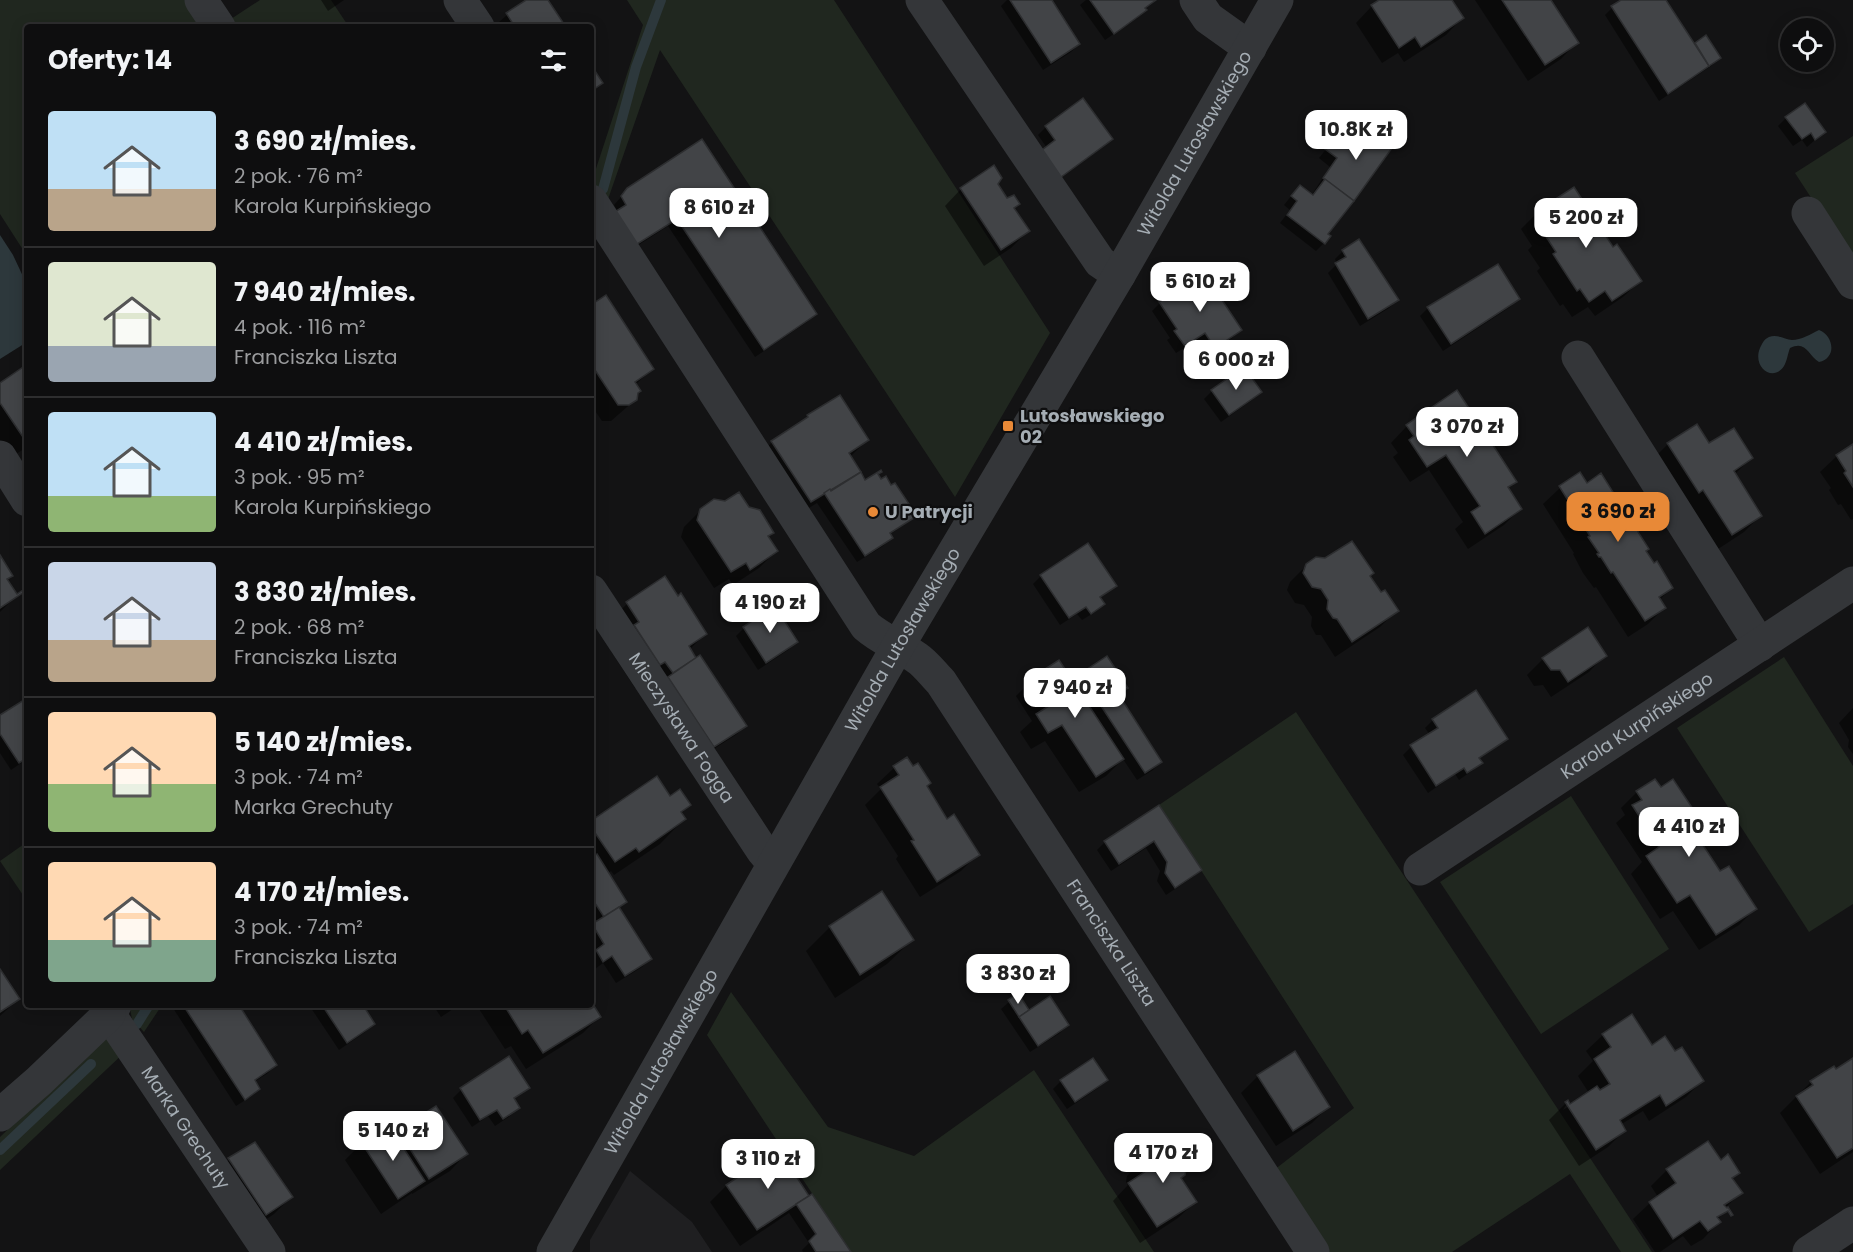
<!DOCTYPE html>
<html lang="pl">
<meta charset="utf-8">
<style>
body{margin:0;font-family:Poppins,sans-serif;background:#171718;color:#f1f3f6;height:100vh;display:flex;flex-direction:column;font-size:22px;white-space:nowrap}
*{box-sizing:border-box;margin:0}
p{font-size:20px;color:#9b9c9e}
.icon{flex:none;width:33px;height:33px;fill:none;stroke:currentColor;stroke-width:2;stroke-linecap:round;stroke-linejoin:round}
.map{position:relative;flex:1;overflow:hidden}
.details{position:absolute;left:24px;top:24px;width:570px;height:984px;display:flex;flex-direction:column;background:#0e0e0f;border-radius:6px;box-shadow:0 3px 15px #0003,0 0 0 2px #2e2e2f}
.details>*{flex:none}
.fabs{position:absolute;left:1780px;top:18px;display:grid;gap:12px}
.fabs a{display:grid;place-items:center;width:54px;height:54px;border-radius:50%;background:#0e0e0f;box-shadow:0 3px 15px #0003,0 0 0 2px #2e2e2f;font-size:30px}
.price{position:absolute;translate:-50% -51px;padding:0 14px;border-radius:12px;background:#fff;color:#222;font-size:20px;line-height:39px;filter:drop-shadow(0 2px 3px #0008)}
.price::after{content:'';position:absolute;left:50%;top:36px;width:18px;height:14px;margin-left:-9px;background:inherit;clip-path:polygon(0 0,100% 0,50% 100%)}
.price.on{background:#e88937;color:#111}
ul{padding:0;list-style:none}
li{display:flex;align-items:center;gap:18px;height:150px;padding:0 24px}
li+li{border-top:2px solid #2e2e2f}
li span{display:grid;place-items:center;flex:none;width:168px;height:120px;border-radius:6px;color:#555}
li>.icon{margin-inline-start:auto}
span .icon{width:72px;height:72px;fill:#fffc;stroke-width:1}
li b{font-size:26px}
h2{display:flex;justify-content:space-between;align-items:center;height:72px;padding:0 24px;font-size:26px}
.map>svg:first-child{display:block}
.built{fill:#1f1f21}
.green{fill:#20271f}
.water{fill:#2d383c}
.shadow{fill:#0007}
.lines{fill:none;stroke-linecap:round;stroke-linejoin:round}
.stream{stroke:#2d383c;stroke-width:10}
.building{fill:#424447;stroke:#2d2e30;stroke-width:1.5}
.minor{stroke:#343639;stroke-width:33}
.poi-dot{fill:#e88937;stroke:#0e0e0f;stroke-width:2}
.labels{text-anchor:middle;stroke-width:4.5;stroke-linejoin:round;paint-order:stroke}
.street-label{font-size:18px;fill:#a5adb4;stroke:#0e0e0f}
.poi-label{font-size:18px;font-weight:bold;fill:#a5adb4;stroke:#0e0e0f;text-anchor:start}
</style>
<div class="map">
<svg width="1853" height="1252" viewBox="0 0 1853 1252">
<rect width="100%" height="100%" fill="#131314"/>
<path class="built" d="M630,1171L692,1222L712,1252H590V1240Z"/>
<g class="green">
<path d="M0,0H188L206,27H27V256L0,214Z"/>
<path d="M260,0H331L349,27H236L231,19Z"/>
<path d="M627,0H834L1050,333L955,497L660,50L606,205L591,184L643,25Z"/>
<path d="M1853,136V262L1795,173Z"/>
<path d="M1784,657L1853,766V904L1809,932L1677,728Z"/>
<path d="M1296,712L1652,1252H1621L1570,1174L1452,1252H1329L1274,1170L1354,1108L1159,805Z"/>
<path d="M1571,796L1669,949L1541,1034L1440,882Z"/>
<path d="M27,842V901L0,861Z"/>
<path d="M731,992L828,1127L914,1156L1034,1070L1154,1252H851L707,1035Z"/>
<path d="M132,1005H162L144,1032L132,1019L130,1008Z"/>
<path d="M109,1030L126,1051L0,1170V1137L85,1056Z"/>
</g>
<g class="water">
<path d="M0,235L13,255L27,285V342L0,359Z"/>
<path d="M1819,330C1834,336 1837,358 1819,362C1808,355 1806,340 1790,348C1788,353 1787,361 1784,366C1773,383 1752,367 1760,348C1762,344 1764,339 1769,337C1777,334 1785,339 1792,340C1801,340 1811,334 1819,330Z"/>
</g>
<g class="shadow">
<path d="M321,0H344L328,11Z"/>
<path d="M529,0H546L564,27H502L499,22L507,15Z"/>
<path d="M1007,0H1050L1079,44L1071,52L1043,70L1001,6Z"/>
<path d="M1086,0H1157L1144,9L1145,10L1137,18L1105,40L1080,5Z"/>
<path d="M1382,0H1450L1462,18L1446,35L1404,62L1398,53L1382,63L1356,23L1372,6Z"/>
<path d="M1475,0H1550L1577,42L1561,59L1528,81Z"/>
<path d="M1624,0H1665L1694,45L1706,37L1719,58L1711,66L1659,101L1605,15L1612,8Z"/>
<path d="M1083,100L1111,139L1103,147L1048,186L1047,148L1038,135L1046,127Z"/>
<path d="M1786,118L1824,132L1807,147L1802,140L1793,146L1778,126Z"/>
<path d="M1335,138L1346,146L1324,243L1316,251L1280,223L1290,210L1284,205L1292,195L1311,196L1330,167L1319,158Z"/>
<path d="M701,142L815,314L807,322L755,357L668,226L626,253L618,212L614,205L628,189Z"/>
<path d="M996,184L1007,200L1018,204L1013,209L1028,231L1011,248L984,266L945,206L961,189Z"/>
<path d="M1574,189L1612,249L1640,281L1623,297L1595,316L1588,307L1572,317L1563,304L1560,306L1537,271L1540,268L1528,250L1532,246L1521,229L1538,212Z"/>
<path d="M1343,251L1397,300L1389,308L1360,326L1328,273L1337,264L1335,259Z"/>
<path d="M1204,275L1240,330L1232,338L1207,355L1197,340L1176,353L1167,340L1170,338L1152,311L1160,303Z"/>
<path d="M1518,299L1510,307L1443,351L1420,316L1428,308Z"/>
<path d="M591,307L652,369L635,385V400L611,421H602L591,405Z"/>
<path d="M27,370V447L10,458L0,444V384Z"/>
<path d="M1212,391L1260,392L1252,400L1221,422L1204,399Z"/>
<path d="M808,416L867,440L850,457L864,482L881,481L915,515L907,523L889,535L891,538L883,546L857,562L817,503L794,517L756,459L772,442L801,423Z"/>
<path d="M1407,426L1515,482L1507,489L1520,509L1504,525L1468,549L1455,529L1463,522L1429,470L1410,482L1393,457L1398,453L1391,443Z"/>
<path d="M1696,426L1708,445L1751,458L1734,475L1760,516L1744,532L1715,551L1651,461L1668,444Z"/>
<path d="M1853,445V519L1851,520L1841,504L1838,505L1829,490L1831,488L1820,472L1837,456Z"/>
<path d="M1580,475L1586,485L1614,502L1623,516L1636,532L1645,551L1672,588L1659,600L1664,608L1648,624L1628,637L1596,587L1594,588L1583,573L1573,554L1574,553L1543,504L1560,488Z"/>
<path d="M725,503L748,509L772,532L767,538L776,551L759,568L733,585L729,579L714,588L681,537L684,527L701,510Z"/>
<path d="M0,558L12,575L6,581L17,595L0,612Z"/>
<path d="M1325,559L1368,576L1380,594L1397,610L1380,627L1335,657L1321,635H1316L1311,626L1312,617L1304,605L1295,603L1287,590L1290,582L1307,565Z"/>
<path d="M1041,576L1115,586L1099,599L1103,604L1095,612L1082,620L1077,614L1060,625L1033,584Z"/>
<path d="M664,578L705,634L689,650L745,726L737,734L706,754L640,685L635,688L611,651L615,647L602,628L627,604Z"/>
<path d="M744,628L796,642L788,650L758,670L736,636Z"/>
<path d="M1605,655L1589,672L1551,697L1543,685L1534,686L1527,675L1543,659Z"/>
<path d="M1081,675L1126,688L1118,697L1160,762L1153,770L1137,780L1123,759L1106,776L1079,792L1045,741L1031,749L1020,732L1032,721L1016,696L1032,680L1073,684Z"/>
<path d="M27,698V759L11,770L0,753V717Z"/>
<path d="M1853,708V754L1848,747L1849,740L1839,723Z"/>
<path d="M1433,720L1506,738L1498,746L1479,759L1481,762L1473,770L1459,780L1455,774L1428,793L1403,755L1411,747L1430,735L1425,728Z"/>
<path d="M907,759L947,821L978,854L961,871L920,897L896,859L898,856L865,805L881,789L877,784L894,768Z"/>
<path d="M1660,789L1701,824L1693,832L1720,873L1755,909L1739,925L1699,950L1673,911L1660,919L1631,874L1642,862L1616,823L1625,815L1621,808L1637,792Z"/>
<path d="M670,798L689,805L681,814L684,819L660,844L614,875L611,871L607,874L625,902L618,909L650,959L642,967L616,983L603,963L595,969L591,963V957L596,951L591,943V927L596,924L591,917V823Z"/>
<path d="M1159,807L1200,870L1193,877L1166,895L1157,881L1160,871L1146,848L1111,871L1097,850L1105,842Z"/>
<path d="M830,927L912,940L887,964L835,998L806,951Z"/>
<path d="M0,971L18,999L0,1016Z"/>
<path d="M1017,995L1029,1012L1067,1025L1060,1033L1030,1052L1001,1009Z"/>
<path d="M591,1004L599,1017L583,1033L526,1069L511,1046L505,1049L479,1009L483,1005Z"/>
<path d="M176,1005H237L275,1065L268,1073L254,1082L258,1089L250,1097L236,1106L173,1008Z"/>
<path d="M309,1005H361L373,1024L365,1032L339,1050Z"/>
<path d="M433,1005H459L441,1017Z"/>
<path d="M1603,1035L1674,1053L1702,1081L1686,1097L1649,1121L1643,1111L1620,1125L1624,1131L1608,1147L1579,1166L1549,1120L1566,1103L1568,1102L1563,1110L1589,1093L1578,1076L1593,1061L1586,1051Z"/>
<path d="M1294,1053L1328,1107L1312,1123L1276,1146L1241,1093L1257,1077Z"/>
<path d="M1853,1060V1152L1820,1174L1780,1113L1811,1082L1836,1071Z"/>
<path d="M1106,1080L1098,1088L1067,1109L1053,1089L1061,1081Z"/>
<path d="M528,1087L513,1100L518,1108L510,1116L495,1126L488,1116L472,1127L453,1098L461,1090Z"/>
<path d="M387,1126L394,1136L399,1131L466,1154L450,1171L412,1194V1193L381,1214L345,1160L362,1143Z"/>
<path d="M778,1152L809,1198L849,1252H803L802,1250L809,1243L789,1213L740,1246L710,1202L726,1186Z"/>
<path d="M1144,1159L1179,1179L1195,1202L1178,1218L1140,1243L1113,1201L1128,1185L1126,1182L1127,1176Z"/>
<path d="M229,1160L291,1197L274,1214L249,1231L213,1176Z"/>
<path d="M1667,1170L1738,1172L1731,1179L1741,1193L1725,1208L1726,1210L1717,1220L1719,1222L1703,1239L1691,1246L1683,1236L1660,1252H1655L1633,1219L1650,1203L1658,1197L1651,1186Z"/>
</g>
<g class="lines">
<g class="stream">
<path d="M603,189L636,67L661,0"/>
<path d="M137,1024L149,1005"/>
<path d="M0,1150L91,1064"/>
</g>
</g>
<g class="building">
<path d="M526,0H548L566,27H515L506,13Z"/>
<path d="M1010,0H1052L1080,44L1051,63Z"/>
<path d="M1090,0H1156L1145,8L1147,10L1114,34Z"/>
<path d="M1379,0H1452L1464,18L1421,47L1415,37L1399,48L1371,5Z"/>
<path d="M1502,0H1551L1579,43L1545,65Z"/>
<path d="M1621,0H1666L1709,66L1668,94L1611,6Z"/>
<path d="M1706,35L1721,58L1709,66L1695,43Z"/>
<path d="M591,65L603,83L591,91Z"/>
<path d="M1083,98L1113,139L1057,180L1038,153L1055,140L1045,126Z"/>
<path d="M1805,103L1826,132L1815,140L1811,133L1802,139L1785,117Z"/>
<path d="M1362,125L1392,148L1354,201L1323,178L1337,158L1325,149L1335,136L1347,144Z"/>
<path d="M702,139L817,314L764,350L677,219L634,246L613,213L626,205L621,196L627,188Z"/>
<path d="M994,165L1002,178L998,184L1007,198L1014,195L1020,204L1014,208L1030,231L1001,250L960,188Z"/>
<path d="M1325,179L1354,201L1328,234L1331,236L1325,244L1287,215L1297,201L1291,196L1300,185L1313,195Z"/>
<path d="M1574,187L1613,247L1617,244L1642,281L1612,301L1605,291L1589,302L1580,289L1577,291L1553,254L1556,252L1543,232L1548,229L1537,211Z"/>
<path d="M1359,239L1399,300L1368,319L1335,263L1346,257L1342,250Z"/>
<path d="M1498,264L1520,299L1451,344L1427,307Z"/>
<path d="M1204,273L1242,330L1215,348L1205,333L1185,346L1174,331L1177,329L1159,302Z"/>
<path d="M606,295L654,369L635,382L641,391L638,393L637,400L629,405H618L591,364V342L594,339L591,334V305Z"/>
<path d="M26,365L27,367V443L0,403V383Z"/>
<path d="M1244,367L1262,392L1229,415L1211,390Z"/>
<path d="M1457,390L1517,482L1508,487L1522,509L1485,534L1471,512L1480,506L1446,455L1427,467L1409,440L1414,436L1406,425Z"/>
<path d="M840,395L869,440L849,453L861,472L811,502L771,441L808,417L807,415Z"/>
<path d="M1697,424L1709,443L1734,428L1753,458L1734,471L1762,516L1732,535L1703,490L1699,493L1667,443Z"/>
<path d="M1853,444V487L1844,473L1846,471L1836,455Z"/>
<path d="M881,470L882,472L878,474L881,479L886,476L891,485L895,483L917,516L890,533L893,538L865,556L824,493L830,489L831,491L861,472L865,480Z"/>
<path d="M1580,472L1587,483L1601,473L1618,500L1615,501L1623,514L1626,512L1637,529H1639L1638,532L1649,549L1646,551L1654,563L1657,561L1673,588L1659,597L1666,608L1645,621L1613,572L1611,573L1601,557H1599L1597,554L1599,553L1588,537L1590,536L1559,486Z"/>
<path d="M739,492L749,507L760,510L774,533L768,536L778,551L750,570L746,563L731,572L697,520L700,509L714,499L725,501Z"/>
<path d="M1352,541L1374,573L1370,576L1381,592L1385,590L1399,611L1352,642L1337,619L1333,618L1327,609L1328,600L1321,589L1312,587L1303,573L1306,564L1316,557L1325,558Z"/>
<path d="M1088,543L1117,586L1100,597L1105,604L1091,614L1086,607L1069,618L1040,575Z"/>
<path d="M0,555L13,576L7,579L17,594L23,590L24,592L0,608Z"/>
<path d="M665,576L678,596L681,593L707,634L689,646L696,658L673,673L665,662L660,665L634,625L639,622L626,602Z"/>
<path d="M775,606L798,642L766,663L743,627Z"/>
<path d="M1588,627L1607,656L1568,682L1560,670H1551L1542,658Z"/>
<path d="M700,655L747,726L714,747L668,677Z"/>
<path d="M1107,656L1128,688L1101,706L1080,674Z"/>
<path d="M1059,660L1124,759L1096,777L1062,725L1048,733L1036,714L1049,706L1031,678Z"/>
<path d="M1476,690L1508,739L1479,758L1483,763L1467,773L1464,768L1436,786L1410,745L1438,728L1432,719Z"/>
<path d="M1119,695L1162,762L1145,773L1101,706Z"/>
<path d="M27,698V758L19,763L0,734V715Z"/>
<path d="M907,757L913,766L918,763L931,783L927,786L947,819L954,814L980,855L937,882L911,841L914,840L880,787L899,775L893,766Z"/>
<path d="M657,776L670,796L680,789L691,805L681,812L686,819L639,852L636,848L615,862L591,827V821Z"/>
<path d="M1655,779L1661,787L1673,779L1703,824L1693,830L1720,871L1729,866L1757,909L1716,935L1690,895L1677,903L1646,856L1659,847L1632,805L1642,800L1636,791Z"/>
<path d="M1159,805L1202,870L1175,888L1165,873L1167,862L1154,841L1119,864L1104,841Z"/>
<path d="M597,854L627,902L604,917L591,897V858Z"/>
<path d="M882,891L914,940L860,975L829,926Z"/>
<path d="M619,907L652,959L625,976L612,956L603,962L596,950L604,944L592,924Z"/>
<path d="M0,969L20,999L0,1012Z"/>
<path d="M1018,993L1029,1010L1019,1017L1008,1000Z"/>
<path d="M1050,996L1069,1025L1038,1046L1019,1017Z"/>
<path d="M591,1001L601,1017L543,1053L528,1030L522,1034L504,1005H591Z"/>
<path d="M183,1005H239L277,1065L255,1080L260,1089L245,1100Z"/>
<path d="M322,1005H363L375,1024L347,1043Z"/>
<path d="M1632,1014L1652,1045L1665,1036L1675,1051L1682,1047L1704,1081L1666,1106L1660,1095L1620,1120L1626,1131L1596,1150L1565,1102L1568,1100L1570,1104L1597,1086L1600,1090L1610,1084L1594,1059L1611,1047L1602,1034Z"/>
<path d="M1295,1051L1330,1107L1293,1131L1257,1075Z"/>
<path d="M509,1056L530,1088L514,1098L520,1108L503,1119L497,1110L480,1120L460,1088Z"/>
<path d="M1093,1058L1108,1080L1075,1102L1060,1080Z"/>
<path d="M1853,1058V1148L1837,1158L1796,1096L1813,1085L1810,1081L1834,1066L1836,1069Z"/>
<path d="M436,1106L468,1154L429,1179L398,1130Z"/>
<path d="M388,1124L425,1181L398,1199L361,1142Z"/>
<path d="M1170,1139L1187,1165L1185,1175L1181,1178L1197,1202L1157,1227L1128,1183L1146,1171L1141,1165L1143,1157Z"/>
<path d="M1708,1141L1721,1160L1728,1154L1740,1173L1732,1178L1743,1193L1724,1205L1727,1208L1728,1207L1733,1215L1731,1216L1728,1211L1717,1217L1721,1222L1708,1231L1700,1221L1673,1239L1649,1202L1676,1183L1666,1169Z"/>
<path d="M255,1142L293,1197L266,1215L228,1158Z"/>
<path d="M779,1150L809,1196L757,1230L726,1185Z"/>
<path d="M812,1194L851,1252H816L809,1241L816,1234L796,1204Z"/>
</g>
<g class="lines">
<g class="minor">
<path d="M201,0L219,27"/>
<path d="M460,0L478,27"/>
<path d="M922,0L1100,262L1119,275"/>
<path d="M1196,0L1208,18L1250,48"/>
<path id="s1" d="M591,201L866,626C882,640 900,646 917,658C926,664 933,674 941,682L1313,1252"/>
<path d="M1808,213L1853,283"/>
<path d="M1578,357L1760,645"/>
<path d="M0,457L27,500"/>
<path id="s2" d="M591,591L762,850L773,863"/>
<path id="s3" d="M1420,869L1853,583"/>
<path id="s4" d="M115,1005L109,1014L269,1252"/>
<path d="M0,1115L39,1081L109,1014"/>
<path id="s5" d="M553,1252L898,646L1119,275L1277,0"/>
<path d="M1809,1252L1853,1223"/>
</g>
</g>
<g class="poi-dot">
<rect x="1002" y="420" width="12" height="12" rx="3"/>
<circle cx="873" cy="512" r="6"/>
</g>
<g class="labels">
<g class="street-label">
<text dy="6" stroke="none"><textPath href="#s5" startOffset="1281">Witolda Lutosławskiego</textPath></text>
<text dy="6" stroke="none"><textPath href="#s5" startOffset="705">Witolda Lutosławskiego</textPath></text>
<text dy="6" stroke="none"><textPath href="#s3" startOffset="260">Karola Kurpińskiego</textPath></text>
<text dy="6" stroke="none"><textPath href="#s2" startOffset="164">Mieczysława Fogga</textPath></text>
<text dy="6" stroke="none"><textPath href="#s1" startOffset="912">Franciszka Liszta</textPath></text>
<text dy="6" stroke="none"><textPath href="#s5" startOffset="219">Witolda Lutosławskiego</textPath></text>
<text dy="6" stroke="none"><textPath href="#s4" startOffset="148">Marka Grechuty</textPath></text>
</g>
<g class="poi-label">
<text x="1020" y="422">Lutosławskiego<tspan x="1020" dy="21">02</tspan></text>
<text x="885" y="518">U Patrycji</text>
</g>
</g>
</svg>
<div class="fabs">
<a><svg class="icon" aria-label="locate" viewBox="0 0 24 24"><circle cx="12" cy="12" r="6"/><path d="M12 2v4M12 18v4M2 12h4M18 12h4"/></svg></a>
</div>
<b class="price" style="left:1356px;top:161px">10.8K zł</b>
<b class="price" style="left:719px;top:239px">8 610 zł</b>
<b class="price" style="left:1586px;top:249px">5 200 zł</b>
<b class="price" style="left:1200px;top:313px">5 610 zł</b>
<b class="price" style="left:1236px;top:391px">6 000 zł</b>
<b class="price" style="left:1467px;top:458px">3 070 zł</b>
<b class="price on" style="left:1618px;top:543px">3 690 zł</b>
<b class="price" style="left:770px;top:634px">4 190 zł</b>
<b class="price" style="left:1075px;top:719px">7 940 zł</b>
<b class="price" style="left:1689px;top:858px">4 410 zł</b>
<b class="price" style="left:1018px;top:1005px">3 830 zł</b>
<b class="price" style="left:393px;top:1162px">5 140 zł</b>
<b class="price" style="left:1163px;top:1184px">4 170 zł</b>
<b class="price" style="left:768px;top:1190px">3 110 zł</b>
<section class="details">
<h2>Oferty: 14<svg class="icon" aria-label="filters" viewBox="0 0 24 24"><path d="M4 7h16M4 17h16"/><circle cx="9" cy="7" r="2"/><circle cx="15" cy="17" r="2"/></svg></h2>
<ul>
<li><span style="background:linear-gradient(#bfe0f5 65%,#b9a48a 0)"><svg class="icon" aria-label="home" viewBox="0 0 24 24"><path d="M3 11l9-7 9 7M6 9v11h12V9"/></svg></span><div><b>3 690 zł/mies.</b><p>2 pok. · 76 m²</p><p>Karola Kurpińskiego</p></div></li>
<li><span style="background:linear-gradient(#dfe7d0 70%,#9aa5b1 0)"><svg class="icon" aria-label="home" viewBox="0 0 24 24"><path d="M3 11l9-7 9 7M6 9v11h12V9"/></svg></span><div><b>7 940 zł/mies.</b><p>4 pok. · 116 m²</p><p>Franciszka Liszta</p></div></li>
<li><span style="background:linear-gradient(#bfe0f5 70%,#8fb573 0)"><svg class="icon" aria-label="home" viewBox="0 0 24 24"><path d="M3 11l9-7 9 7M6 9v11h12V9"/></svg></span><div><b>4 410 zł/mies.</b><p>3 pok. · 95 m²</p><p>Karola Kurpińskiego</p></div></li>
<li><span style="background:linear-gradient(#c9d6e8 65%,#b9a48a 0)"><svg class="icon" aria-label="home" viewBox="0 0 24 24"><path d="M3 11l9-7 9 7M6 9v11h12V9"/></svg></span><div><b>3 830 zł/mies.</b><p>2 pok. · 68 m²</p><p>Franciszka Liszta</p></div></li>
<li><span style="background:linear-gradient(#ffd9b3 60%,#8fb573 0)"><svg class="icon" aria-label="home" viewBox="0 0 24 24"><path d="M3 11l9-7 9 7M6 9v11h12V9"/></svg></span><div><b>5 140 zł/mies.</b><p>3 pok. · 74 m²</p><p>Marka Grechuty</p></div></li>
<li><span style="background:linear-gradient(#ffd9b3 65%,#7fa58c 0)"><svg class="icon" aria-label="home" viewBox="0 0 24 24"><path d="M3 11l9-7 9 7M6 9v11h12V9"/></svg></span><div><b>4 170 zł/mies.</b><p>3 pok. · 74 m²</p><p>Franciszka Liszta</p></div></li>
</ul>
</section>
</div>
